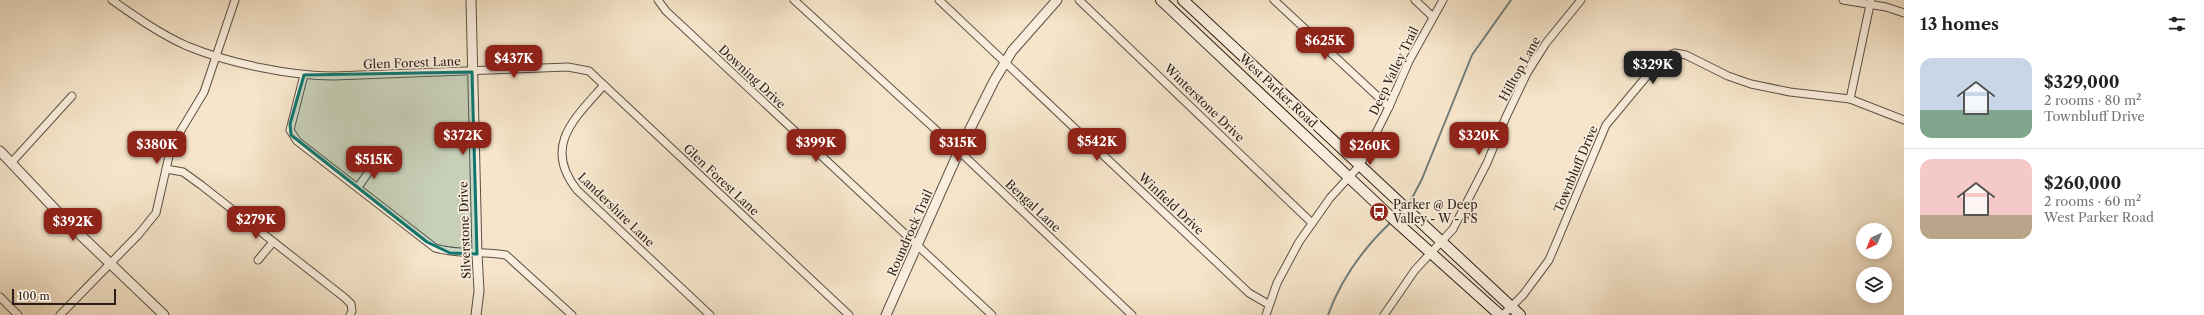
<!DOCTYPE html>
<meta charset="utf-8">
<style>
body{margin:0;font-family:"Libre Caslon Text",serif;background:#f2f2f2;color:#222;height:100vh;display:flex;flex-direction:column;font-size:15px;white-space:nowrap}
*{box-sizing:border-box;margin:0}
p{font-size:13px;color:#767676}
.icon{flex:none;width:22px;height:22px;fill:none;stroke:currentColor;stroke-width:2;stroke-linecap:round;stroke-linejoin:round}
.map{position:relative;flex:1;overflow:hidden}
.side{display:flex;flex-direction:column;background:#fff;width:300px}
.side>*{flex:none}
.needle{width:26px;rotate:223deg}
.fabs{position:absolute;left:1856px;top:223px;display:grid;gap:8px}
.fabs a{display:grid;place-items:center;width:36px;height:36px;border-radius:50%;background:#fff;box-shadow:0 2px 10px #0003;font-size:20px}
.scale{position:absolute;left:12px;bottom:10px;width:104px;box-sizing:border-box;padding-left:4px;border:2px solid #2a1e17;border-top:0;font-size:11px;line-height:14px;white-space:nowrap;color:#2a1e17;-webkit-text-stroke:3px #f9eedd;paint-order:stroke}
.price{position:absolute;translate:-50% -34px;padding:0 9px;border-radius:8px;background:#8f2418;color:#fff;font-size:13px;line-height:26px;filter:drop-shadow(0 1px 2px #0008)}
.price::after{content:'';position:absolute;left:50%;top:24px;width:12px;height:9px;margin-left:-6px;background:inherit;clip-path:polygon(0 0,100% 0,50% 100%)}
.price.current{background:#222;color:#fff}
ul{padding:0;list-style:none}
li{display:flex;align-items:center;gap:12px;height:100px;padding:0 16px}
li+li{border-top:1px solid #e0e0e0}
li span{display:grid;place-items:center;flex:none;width:112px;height:80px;border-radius:12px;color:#555}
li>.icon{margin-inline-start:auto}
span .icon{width:48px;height:48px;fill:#fffc;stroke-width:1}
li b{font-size:17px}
h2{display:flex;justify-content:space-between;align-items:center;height:48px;padding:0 16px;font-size:17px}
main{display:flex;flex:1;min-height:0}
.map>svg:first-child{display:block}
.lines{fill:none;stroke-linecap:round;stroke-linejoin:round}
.stream{stroke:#707d7b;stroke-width:2}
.minor-casing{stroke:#5d5044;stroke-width:9}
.tertiary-casing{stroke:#5d5044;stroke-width:11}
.secondary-casing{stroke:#2a1e17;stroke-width:12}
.minor{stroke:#f9eedd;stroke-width:7}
.tertiary{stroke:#f9eedd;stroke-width:9}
.secondary{stroke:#f9eedd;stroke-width:10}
.marked{fill:#0f766e;fill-opacity:0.2;stroke:#0f766e;stroke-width:3;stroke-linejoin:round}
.labels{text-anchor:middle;stroke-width:3.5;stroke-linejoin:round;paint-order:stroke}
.street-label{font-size:12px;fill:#2a1e17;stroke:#f9eedd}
.poi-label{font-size:12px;fill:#2a1e17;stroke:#f9eedd;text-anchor:start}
</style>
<main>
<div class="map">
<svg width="1904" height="315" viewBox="0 0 1904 315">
<rect width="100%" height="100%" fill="#f6e5ca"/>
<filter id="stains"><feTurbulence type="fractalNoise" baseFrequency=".005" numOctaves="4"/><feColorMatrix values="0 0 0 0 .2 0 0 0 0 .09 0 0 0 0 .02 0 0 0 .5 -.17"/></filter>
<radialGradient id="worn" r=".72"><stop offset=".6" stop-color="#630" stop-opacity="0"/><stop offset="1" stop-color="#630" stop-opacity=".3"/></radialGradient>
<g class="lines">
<g class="stream">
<path d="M1411,200L1422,179L1472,55L1511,0"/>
<path d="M1328,315C1341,279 1361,251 1389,224"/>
</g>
<defs>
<g id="minor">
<path d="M112,0C136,17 160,34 187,46C228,63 290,76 334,76L568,67L589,71L849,315"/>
<path d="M658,0L666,11L992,315"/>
<path d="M794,0L959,151L1132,315"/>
<path d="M939,0L1249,293L1268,304"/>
<path d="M1079,0L1312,223"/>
<path d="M1274,0L1389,107"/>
<path d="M1415,0L1433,17"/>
<path d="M1843,0L1886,7L1904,13"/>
<path d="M304,75L290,130L297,141L435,248C459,255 482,251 506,255L572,315"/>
<path d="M604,85C575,118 542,146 577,190L710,315"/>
<path d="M1850,99L1871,0"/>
<path d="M11,163L72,96"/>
<path d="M166,169L183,172L201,185L345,298L351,304L352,311L350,315"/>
<path d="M358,187L376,162"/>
<path d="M258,260L273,242"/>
<path d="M0,297L18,315"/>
<path d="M60,315L139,234L156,213L169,156L180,132L204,92L235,0"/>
<path d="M1266,315L1277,283L1299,242L1330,198L1360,165L1389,107L1409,61L1443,0"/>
<path d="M1384,315L1415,270L1453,229L1487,163L1506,117L1527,73L1546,43L1581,0"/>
<path d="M1503,315L1523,295L1549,260L1606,125L1661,59L1675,53L1686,55L1728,76L1751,84L1790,92L1850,99L1904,120"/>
</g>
<g id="tertiary">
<path d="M471,0L477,254L479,291L476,315"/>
<path d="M0,151L70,225L164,315"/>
<path d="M886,315L959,151L994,81L1012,51L1057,0"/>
</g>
<g id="secondary">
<path d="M1161,0L1392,218L1500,315"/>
<path d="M1183,0L1520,315"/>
</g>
</defs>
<use href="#minor" class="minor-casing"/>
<use href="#tertiary" class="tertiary-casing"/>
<use href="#secondary" class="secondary-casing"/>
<use href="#minor" class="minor"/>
<use href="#tertiary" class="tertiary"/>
<use href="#secondary" class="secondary"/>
</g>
<path class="marked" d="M472,72L477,254L450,253L427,242L291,135L290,124L304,75Z"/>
<defs>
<symbol id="bus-disc" viewBox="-11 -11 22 22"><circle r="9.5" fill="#8f2418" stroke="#f9eedd"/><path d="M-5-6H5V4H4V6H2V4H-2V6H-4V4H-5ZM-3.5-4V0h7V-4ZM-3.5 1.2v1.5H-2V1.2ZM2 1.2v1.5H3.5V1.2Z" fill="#fff"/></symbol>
</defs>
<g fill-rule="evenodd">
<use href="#bus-disc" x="1368" y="201" width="22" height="22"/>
</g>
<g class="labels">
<g class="street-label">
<text transform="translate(412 63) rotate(-2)" y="4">Glen Forest Lane</text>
<text transform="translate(1520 69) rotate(-61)" y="4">Hilltop Lane</text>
<text transform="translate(1394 71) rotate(-64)" y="4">Deep Valley Trail</text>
<text transform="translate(752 77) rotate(43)" y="4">Downing Drive</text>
<text transform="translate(1278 91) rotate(43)" y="4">West Parker Road</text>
<text transform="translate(1204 103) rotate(44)" y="4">Winterstone Drive</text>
<text transform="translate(1576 169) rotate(-67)" y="4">Townbluff Drive</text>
<text transform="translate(721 180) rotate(43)" y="4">Glen Forest Lane</text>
<text transform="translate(1171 204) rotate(43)" y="4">Winfield Drive</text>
<text transform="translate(1033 206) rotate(43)" y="4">Bengal Lane</text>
<text transform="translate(616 210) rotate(44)" y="4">Landershire Lane</text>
<text transform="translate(465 230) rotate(-92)" y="4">Silverstone Drive</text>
<text transform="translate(910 233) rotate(-66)" y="4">Roundrock Trail</text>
</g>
<g class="poi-label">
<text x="1393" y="209">Parker @ Deep<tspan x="1393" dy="14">Valley - W - FS</tspan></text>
</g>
</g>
<rect width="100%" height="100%" filter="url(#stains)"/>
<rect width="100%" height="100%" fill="url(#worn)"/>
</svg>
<div class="fabs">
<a><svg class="needle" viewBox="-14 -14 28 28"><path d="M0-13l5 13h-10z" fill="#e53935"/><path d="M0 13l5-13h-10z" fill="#767676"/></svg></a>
<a><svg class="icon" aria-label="layers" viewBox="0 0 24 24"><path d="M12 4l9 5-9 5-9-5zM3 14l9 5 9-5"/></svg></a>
</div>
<div class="scale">100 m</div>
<b class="price" style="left:1325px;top:61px">$625K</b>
<b class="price" style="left:514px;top:79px">$437K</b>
<b class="price current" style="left:1653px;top:85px">$329K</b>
<b class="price" style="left:463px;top:156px">$372K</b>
<b class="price" style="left:1479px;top:156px">$320K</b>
<b class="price" style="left:1097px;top:162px">$542K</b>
<b class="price" style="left:816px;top:163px">$399K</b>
<b class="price" style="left:958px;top:163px">$315K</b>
<b class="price" style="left:157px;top:165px">$380K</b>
<b class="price" style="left:1370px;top:166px">$260K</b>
<b class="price" style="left:374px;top:180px">$515K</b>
<b class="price" style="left:256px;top:240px">$279K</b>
<b class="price" style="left:73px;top:242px">$392K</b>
</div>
<section class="side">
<h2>13 homes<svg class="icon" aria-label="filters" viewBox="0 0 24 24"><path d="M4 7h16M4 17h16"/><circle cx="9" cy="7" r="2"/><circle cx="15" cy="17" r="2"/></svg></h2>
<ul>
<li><span style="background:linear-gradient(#c9d6e8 65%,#7fa58c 0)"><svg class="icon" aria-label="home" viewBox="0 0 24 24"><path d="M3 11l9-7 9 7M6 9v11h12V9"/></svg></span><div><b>$329,000</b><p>2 rooms · 80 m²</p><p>Townbluff Drive</p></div></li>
<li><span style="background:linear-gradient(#f6c9c9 70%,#b9a48a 0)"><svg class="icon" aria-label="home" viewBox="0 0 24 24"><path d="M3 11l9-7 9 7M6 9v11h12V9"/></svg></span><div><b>$260,000</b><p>2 rooms · 60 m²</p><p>West Parker Road</p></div></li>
</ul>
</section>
</main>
